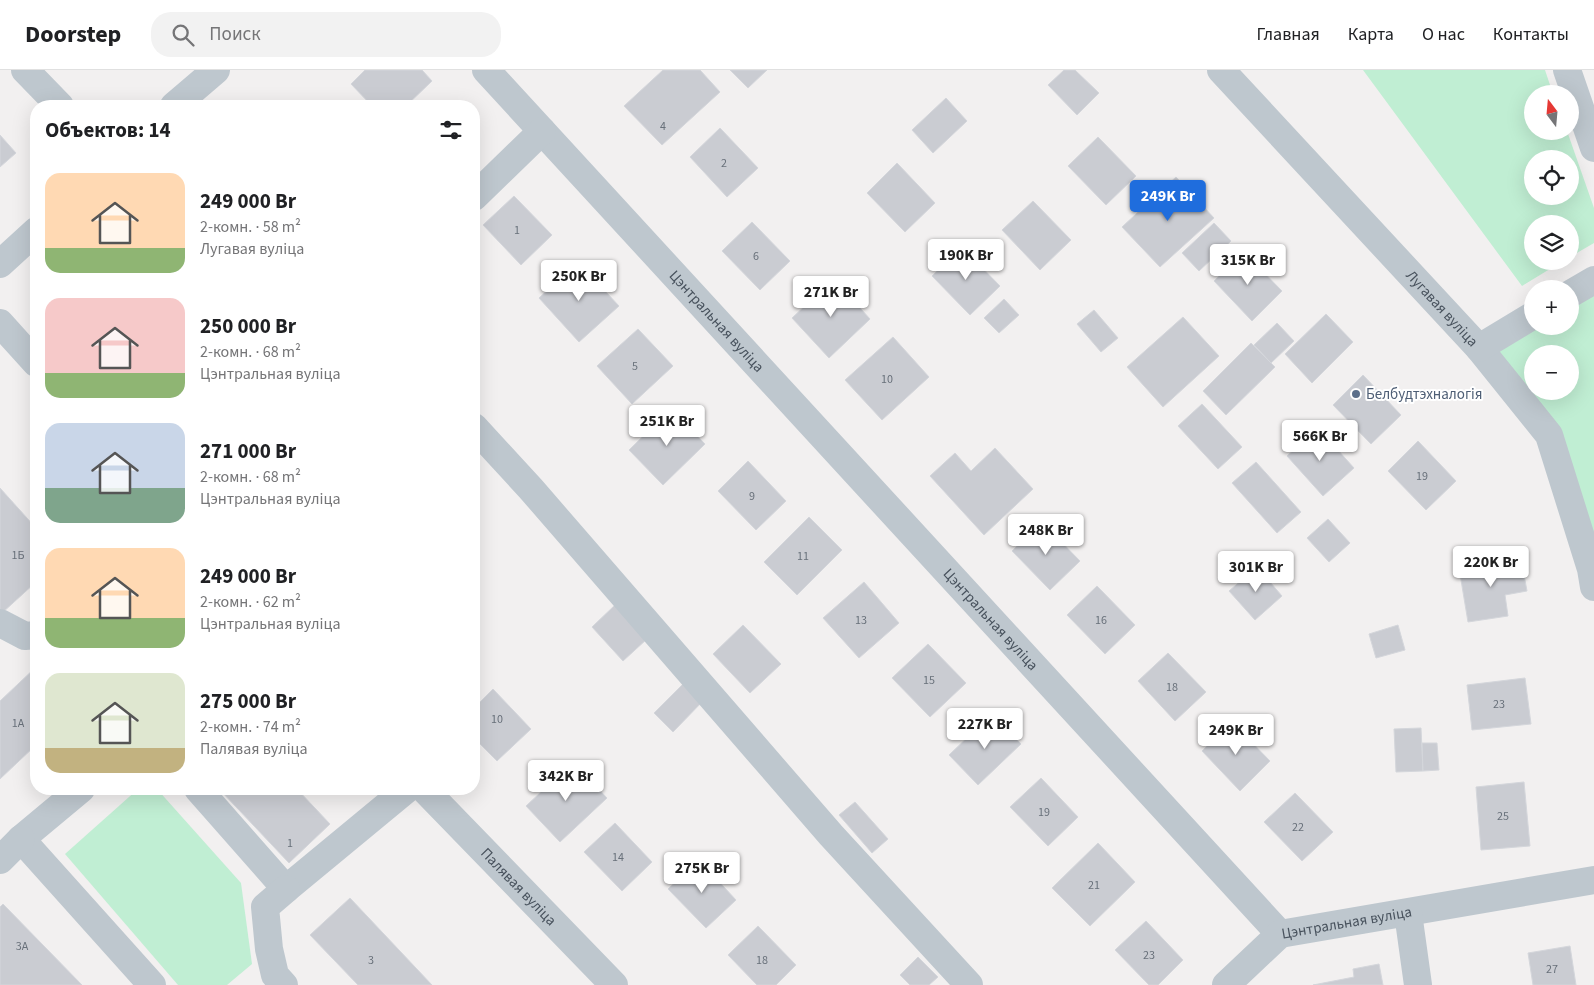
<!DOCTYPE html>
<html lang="ru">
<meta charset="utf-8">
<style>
body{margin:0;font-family:"Source Sans 3",sans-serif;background:#f2f2f2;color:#202124;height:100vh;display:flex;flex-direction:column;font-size:19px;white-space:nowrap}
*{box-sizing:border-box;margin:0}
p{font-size:16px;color:#757577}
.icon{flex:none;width:28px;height:28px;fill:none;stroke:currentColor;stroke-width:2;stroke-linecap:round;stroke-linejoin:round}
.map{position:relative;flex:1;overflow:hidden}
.drawer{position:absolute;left:30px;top:30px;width:450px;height:695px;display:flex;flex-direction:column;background:#fff;border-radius:20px;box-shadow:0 5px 20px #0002}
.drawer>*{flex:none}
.needle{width:32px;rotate:344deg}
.fabs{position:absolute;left:1524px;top:15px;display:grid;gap:10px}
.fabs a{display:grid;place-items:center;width:55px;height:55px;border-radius:50%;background:#fff;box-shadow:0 5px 20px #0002;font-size:25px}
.price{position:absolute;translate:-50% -42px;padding:0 11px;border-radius:5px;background:#fff;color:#222;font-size:16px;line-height:32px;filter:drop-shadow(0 1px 2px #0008)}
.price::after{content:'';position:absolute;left:50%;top:30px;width:15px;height:11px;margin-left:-8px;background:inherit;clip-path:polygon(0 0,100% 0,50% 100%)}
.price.selected{background:#1f6ddd;color:#fff}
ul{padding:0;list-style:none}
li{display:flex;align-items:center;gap:15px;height:125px;padding:0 15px}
li span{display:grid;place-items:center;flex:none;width:140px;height:100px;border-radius:15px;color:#555}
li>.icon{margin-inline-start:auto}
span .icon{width:60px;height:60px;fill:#fffc;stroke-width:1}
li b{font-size:21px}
h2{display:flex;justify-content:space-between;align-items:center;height:60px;padding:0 15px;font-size:21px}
header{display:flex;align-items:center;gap:30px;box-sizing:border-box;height:70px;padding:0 25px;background:#fff;border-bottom:1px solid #e0e0e0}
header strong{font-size:24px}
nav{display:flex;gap:28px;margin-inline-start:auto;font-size:18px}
.search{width:350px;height:45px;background:#f2f2f2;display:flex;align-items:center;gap:12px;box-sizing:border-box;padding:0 18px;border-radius:20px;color:#757577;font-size:19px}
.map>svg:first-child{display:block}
.green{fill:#c0eed3;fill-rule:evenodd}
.building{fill:#caccd2;stroke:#d4d6db}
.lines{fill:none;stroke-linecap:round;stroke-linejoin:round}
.minor{stroke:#bec7ce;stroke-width:28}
.service-dot{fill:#5c6f8a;stroke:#fff;stroke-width:2}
.labels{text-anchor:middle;stroke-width:4;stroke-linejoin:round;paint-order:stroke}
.number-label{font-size:12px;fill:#68707a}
.street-label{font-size:15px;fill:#48525d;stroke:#fff}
.service-label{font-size:15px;fill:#4e5e75;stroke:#fff;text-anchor:start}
</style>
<header>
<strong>Doorstep</strong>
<div class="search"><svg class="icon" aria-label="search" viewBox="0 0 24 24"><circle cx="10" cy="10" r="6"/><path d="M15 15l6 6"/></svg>Поиск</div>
<nav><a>Главная</a><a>Карта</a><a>О нас</a><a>Контакты</a></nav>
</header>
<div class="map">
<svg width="1594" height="915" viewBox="0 0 1594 915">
<rect width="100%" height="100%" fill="#f2f0f0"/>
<g class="green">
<path d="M1363,0H1545L1553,24H1532V61H1567L1594,138V173L1570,187V154H1532V191H1563L1522,216ZM1532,89H1570V126H1532Z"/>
<path d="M1594,221V487L1552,360L1489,282L1533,256H1570V235ZM1532,284H1570V321H1532Z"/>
<path d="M138,719H157L241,813L252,894L227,915H178L65,784Z"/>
</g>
<g class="building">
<path d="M365,0H422L432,11L406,36H372L351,14Z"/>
<path d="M663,0H700L720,22L662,75L624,36Z"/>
<path d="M730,0H767L748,18Z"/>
<path d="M1064,0H1075L1099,23L1077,45L1048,15Z"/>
<path d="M946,28L967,51L933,83L912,60Z"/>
<path d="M720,58L758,98L727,127L690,87Z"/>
<path d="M0,65L16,83L0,97Z"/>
<path d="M1098,67L1136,106L1106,135L1068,96Z"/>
<path d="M897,93L935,133L905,162L867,123Z"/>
<path d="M1176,107L1214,148L1160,197L1122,157Z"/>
<path d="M514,126L552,165L521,195L483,155Z"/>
<path d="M1033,131L1071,170L1040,200L1002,160Z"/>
<path d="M752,152L790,191L760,220L722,181Z"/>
<path d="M1214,153L1231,171L1199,201L1182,183Z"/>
<path d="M962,177L1000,216L970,245L932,206Z"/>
<path d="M1244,182L1282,221L1252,251L1214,211Z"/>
<path d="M578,192L619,236L579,272L539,228Z"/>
<path d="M834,209L870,249L829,288L792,248Z"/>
<path d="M1004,229L1019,245L999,263L984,248Z"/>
<path d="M1094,240L1118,268L1101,282L1077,254Z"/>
<path d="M1326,244L1353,272L1312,313L1285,284Z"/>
<path d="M1183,247L1219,286L1163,337L1127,297Z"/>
<path d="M1277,253L1294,271L1271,293L1254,275Z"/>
<path d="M638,259L673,296L632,334L597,296Z"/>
<path d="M893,267L929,307L882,350L845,310Z"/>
<path d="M1251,273L1275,297L1226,345L1203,321Z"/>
<path d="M1363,305L1401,345L1371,374L1333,335Z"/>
<path d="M1202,334L1242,377L1218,399L1178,356Z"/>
<path d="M671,339L705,374L663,415L629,380Z"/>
<path d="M1318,358L1354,398L1323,426L1287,386Z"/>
<path d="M1418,371L1456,411L1426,440L1388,401Z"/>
<path d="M995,378L1033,419L984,465L930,406L955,383L971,401Z"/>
<path d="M748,391L786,431L756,460L718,421Z"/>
<path d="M1256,392L1301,442L1277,463L1232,413Z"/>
<path d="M0,418L36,458V512L2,543L0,540Z"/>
<path d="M809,447L842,480L797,525L764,492Z"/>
<path d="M1328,449L1350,473L1329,492L1307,468Z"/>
<path d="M1042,452L1080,491L1050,520L1012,481Z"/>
<path d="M1521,488L1527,521L1505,525L1508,546L1468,552L1459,498Z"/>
<path d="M1257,497L1282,526L1255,550L1229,521Z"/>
<path d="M864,512L899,553L859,588L823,548Z"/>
<path d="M1097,516L1135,555L1105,584L1067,545Z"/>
<path d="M615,535L647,569L623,591L592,557Z"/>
<path d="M743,555L781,594L750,623L713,584Z"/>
<path d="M1398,555L1405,580L1376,588L1369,564Z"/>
<path d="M928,574L966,613L930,647L892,608Z"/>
<path d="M1168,583L1206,622L1175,651L1138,611Z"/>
<path d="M36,597V675L0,709V631Z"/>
<path d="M1525,608L1531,654L1472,660L1467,615Z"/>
<path d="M684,613L703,631L673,662L654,643Z"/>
<path d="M493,619L531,659L497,691L474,668V638Z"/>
<path d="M992,644L1021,674L978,715L949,685Z"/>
<path d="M1232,652L1270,691L1240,721L1202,681Z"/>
<path d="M1421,658L1423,701L1396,702L1394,659Z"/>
<path d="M1422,673H1437L1439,700L1423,701Z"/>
<path d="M573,692L607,728L560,772L526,736Z"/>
<path d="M1041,708L1078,747L1048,776L1010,737Z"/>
<path d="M1524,712L1530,776L1481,780L1476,717Z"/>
<path d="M219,719H297L330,754L289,793Z"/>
<path d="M1295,723L1333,762L1302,791L1264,752Z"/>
<path d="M855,732L888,769L872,783L839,745Z"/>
<path d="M615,753L652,792L622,821L584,782Z"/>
<path d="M1098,773L1135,812L1090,856L1052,818Z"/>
<path d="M699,790L736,830L706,858L668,819Z"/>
<path d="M350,828L432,915H358L310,865Z"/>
<path d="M3,834L82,915H0V837Z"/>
<path d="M1146,851L1183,890L1158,915H1149L1115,880Z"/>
<path d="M758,856L796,895L776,915H757L728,885Z"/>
<path d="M1570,876L1576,915H1533L1528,883Z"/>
<path d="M918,887L938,907L929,915H910L900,905Z"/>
<path d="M1379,894L1383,915H1313L1354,907L1353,899Z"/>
</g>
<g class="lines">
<g class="minor">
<path d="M25,0L60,36"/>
<path id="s1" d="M486,0L1280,864L1594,810"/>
<path id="s2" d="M1221,0L1479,278L1549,365L1591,499L1594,517"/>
<path d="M1567,0L1594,78"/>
<path d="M174,36L216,0"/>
<path d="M474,127L542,61"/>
<path d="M0,194L36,161"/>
<path d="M1570,224L1594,210"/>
<path d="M0,253L36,293"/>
<path d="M1479,278L1532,246"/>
<path d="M474,357L531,419L831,765L969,915"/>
<path d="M0,553L25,566L36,565"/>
<path d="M81,719L21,769L152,915"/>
<path d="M198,719L286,819L407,719"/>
<path id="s3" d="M424,719L614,915"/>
<path d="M0,790L21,769"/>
<path d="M1408,843L1418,915"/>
<path d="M284,915L275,905L269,879L265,837L286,819"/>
<path d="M1226,915L1280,864"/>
</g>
</g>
<circle class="service-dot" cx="1356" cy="324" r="5"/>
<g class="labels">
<g class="number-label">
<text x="663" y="60">4</text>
<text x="724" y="97">2</text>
<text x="517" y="164">1</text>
<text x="756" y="190">6</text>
<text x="635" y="300">5</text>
<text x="887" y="313">10</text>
<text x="1422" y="410">19</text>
<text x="752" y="430">9</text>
<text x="18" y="489">1Б</text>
<text x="803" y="490">11</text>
<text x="861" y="554">13</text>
<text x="1101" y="554">16</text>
<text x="929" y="614">15</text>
<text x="1172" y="621">18</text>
<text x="1499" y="638">23</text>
<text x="497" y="653">10</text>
<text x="18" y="657">1А</text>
<text x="1044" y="746">19</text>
<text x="1503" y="750">25</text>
<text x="1298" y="761">22</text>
<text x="290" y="777">1</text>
<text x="618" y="791">14</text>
<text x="1094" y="819">21</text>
<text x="22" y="880">3А</text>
<text x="1149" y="889">23</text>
<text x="371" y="894">3</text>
<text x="762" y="894">18</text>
<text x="1552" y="903">27</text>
</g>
<g class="street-label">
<text dy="5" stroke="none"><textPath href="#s2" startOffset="325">Лугавая вуліца</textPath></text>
<text dy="5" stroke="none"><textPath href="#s1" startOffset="341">Цэнтральная вуліца</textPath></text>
<text dy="5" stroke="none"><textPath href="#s1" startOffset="746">Цэнтральная вуліца</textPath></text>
<text dy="5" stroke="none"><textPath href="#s3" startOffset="136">Палявая вуліца</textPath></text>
<text dy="5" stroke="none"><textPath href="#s1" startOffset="1241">Цэнтральная вуліца</textPath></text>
</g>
<g class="service-label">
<text x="1366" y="329">Белбудтэхналогія</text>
</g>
</g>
</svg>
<div class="fabs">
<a><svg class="needle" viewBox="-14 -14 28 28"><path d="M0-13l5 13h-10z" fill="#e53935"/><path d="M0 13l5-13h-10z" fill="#757577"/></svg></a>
<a><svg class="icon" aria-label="locate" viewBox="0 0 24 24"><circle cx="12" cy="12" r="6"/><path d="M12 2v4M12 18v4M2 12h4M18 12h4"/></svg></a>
<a><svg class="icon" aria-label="layers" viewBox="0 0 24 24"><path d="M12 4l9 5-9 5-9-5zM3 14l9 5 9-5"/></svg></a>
<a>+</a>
<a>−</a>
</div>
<b class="price selected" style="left:1168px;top:152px">249K Br</b>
<b class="price" style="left:966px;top:211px">190K Br</b>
<b class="price" style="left:1248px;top:216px">315K Br</b>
<b class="price" style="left:579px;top:232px">250K Br</b>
<b class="price" style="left:831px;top:248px">271K Br</b>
<b class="price" style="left:667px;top:377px">251K Br</b>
<b class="price" style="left:1320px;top:392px">566K Br</b>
<b class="price" style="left:1046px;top:486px">248K Br</b>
<b class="price" style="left:1491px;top:518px">220K Br</b>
<b class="price" style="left:1256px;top:523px">301K Br</b>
<b class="price" style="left:985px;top:680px">227K Br</b>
<b class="price" style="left:1236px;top:686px">249K Br</b>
<b class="price" style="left:566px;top:732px">342K Br</b>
<b class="price" style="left:702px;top:824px">275K Br</b>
<section class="drawer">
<h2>Объектов: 14<svg class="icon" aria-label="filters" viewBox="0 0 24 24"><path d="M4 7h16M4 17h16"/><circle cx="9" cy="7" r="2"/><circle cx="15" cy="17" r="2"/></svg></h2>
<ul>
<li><span style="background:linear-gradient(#ffd9b3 75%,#8fb573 0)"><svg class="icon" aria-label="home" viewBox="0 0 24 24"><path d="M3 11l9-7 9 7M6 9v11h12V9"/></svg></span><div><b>249 000 Br</b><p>2-комн. · 58 m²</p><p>Лугавая вуліца</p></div></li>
<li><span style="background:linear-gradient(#f6c9c9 75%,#8fb573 0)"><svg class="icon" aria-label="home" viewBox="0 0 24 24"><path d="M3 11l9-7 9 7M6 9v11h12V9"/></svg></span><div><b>250 000 Br</b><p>2-комн. · 68 m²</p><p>Цэнтральная вуліца</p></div></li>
<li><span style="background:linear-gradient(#c9d6e8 65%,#7fa58c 0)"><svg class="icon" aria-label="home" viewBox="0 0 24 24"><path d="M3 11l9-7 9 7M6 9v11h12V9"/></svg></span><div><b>271 000 Br</b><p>2-комн. · 68 m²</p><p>Цэнтральная вуліца</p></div></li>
<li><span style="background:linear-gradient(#ffd9b3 70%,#8fb573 0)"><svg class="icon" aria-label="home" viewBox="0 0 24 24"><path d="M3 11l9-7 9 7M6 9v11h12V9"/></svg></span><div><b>249 000 Br</b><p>2-комн. · 62 m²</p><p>Цэнтральная вуліца</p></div></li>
<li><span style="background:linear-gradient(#dfe7d0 75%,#c2b280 0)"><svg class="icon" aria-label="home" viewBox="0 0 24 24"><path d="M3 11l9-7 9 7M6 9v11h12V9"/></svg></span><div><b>275 000 Br</b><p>2-комн. · 74 m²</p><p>Палявая вуліца</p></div></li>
</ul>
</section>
</div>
